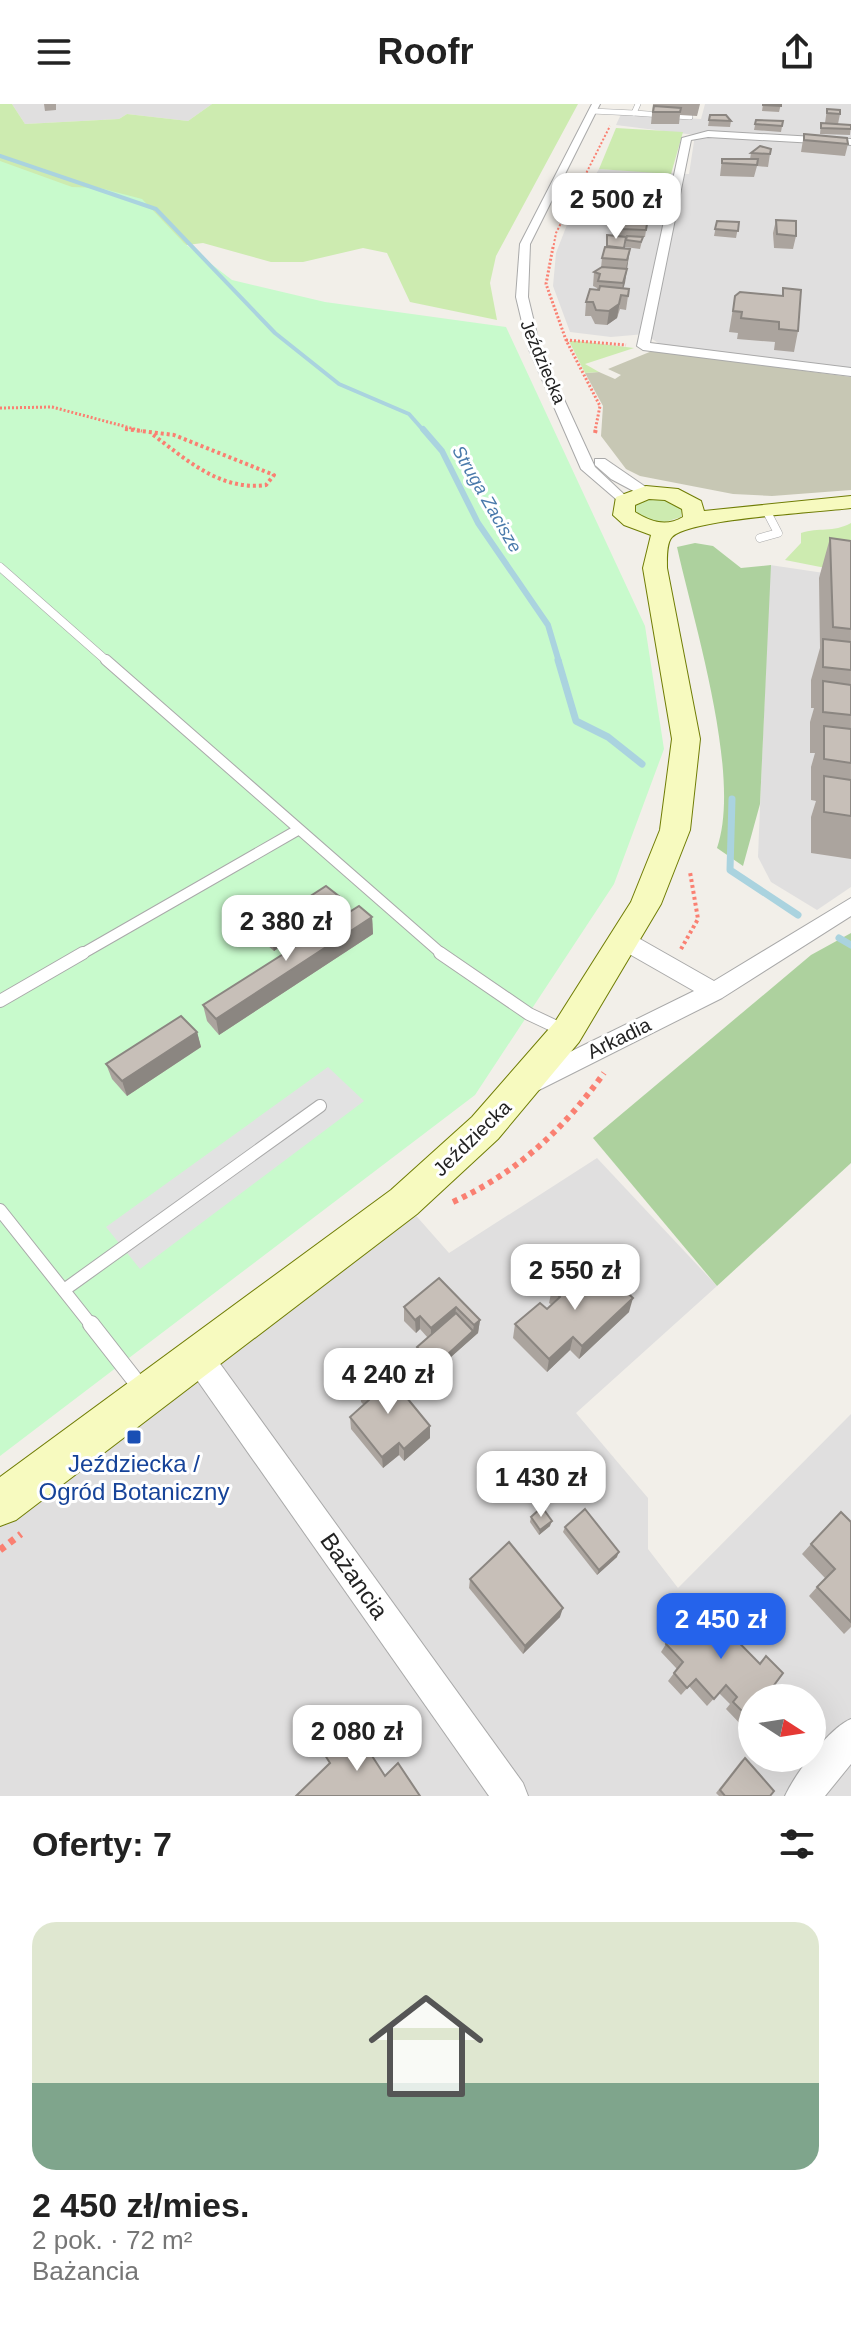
<!DOCTYPE html>
<html lang="pl">
<meta charset="utf-8">
<style>
body{margin:0;font-family:Arial,sans-serif;background:#f6f6f6;color:#222;height:100vh;display:flex;flex-direction:column;font-size:30px;white-space:nowrap}
*{box-sizing:border-box;margin:0}
p{font-size:26px;color:#767676}
.icon{flex:none;width:44px;height:44px;fill:none;stroke:currentColor;stroke-width:2;stroke-linecap:round;stroke-linejoin:round}
.map{position:relative;height:1692px;overflow:hidden}
.sheet{display:flex;flex-direction:column;background:#fff;flex:1}
.sheet>*{flex:none}
.needle{width:52px;rotate:102deg}
.fabs{position:absolute;left:738px;top:1580px;display:grid;gap:16px}
.fabs a{display:grid;place-items:center;width:88px;height:88px;border-radius:50%;background:#fff;box-shadow:0 8px 32px #0002;font-size:40px}
.price{position:absolute;translate:-50% -68px;padding:0 18px;border-radius:16px;background:#fff;color:#222;font-size:26px;line-height:52px;filter:drop-shadow(0 2px 4px #0008)}
.price::after{content:'';position:absolute;left:50%;top:48px;width:24px;height:18px;margin-left:-12px;background:inherit;clip-path:polygon(0 0,100% 0,50% 100%)}
.price.current{background:#2563eb;color:#fff}
ul{padding:0;list-style:none}
li{display:grid;align-content:center;gap:16px;height:424px;padding:0 32px}
li+li{border-top:2px solid #e0e0e0}
li span{display:grid;place-items:center;height:248px;border-radius:24px;color:#555}
li>.icon{margin-inline-start:auto}
span .icon{width:144px;height:144px;fill:#fffc;stroke-width:1}
li b{font-size:34px}
h2{display:flex;justify-content:space-between;align-items:center;height:96px;padding:0 32px;font-size:34px}
header{display:flex;justify-content:space-between;align-items:center;height:104px;padding:0 32px;background:#fff;font-size:36px;font-weight:700}
.map>svg:first-child{display:block}
.residential{fill:#e0dfdf;fill-rule:evenodd}
.construction{fill:#c7c7b4}
.grass{fill:#cdebb0}
.forest{fill:#add19e}
.park{fill:#c8facc}
.parking{fill:#e2e2e2}
.lines{fill:none;stroke-linecap:round;stroke-linejoin:round}
.stream-far2{stroke:#aad3df;stroke-width:4}
.stream-far1{stroke:#aad3df;stroke-width:6}
.stream{stroke:#aad3df;stroke-width:7}
.lane-far4-casing{stroke:#a9a9a9;stroke-width:6}
.lane-far3-casing{stroke:#a9a9a9;stroke-width:9}
.lane-far2-casing{stroke:#a9a9a9;stroke-width:12}
.lane-far1-casing{stroke:#a9a9a9;stroke-width:14}
.lane-casing{stroke:#a9a9a9;stroke-width:18}
.street-casing{stroke:#a9a9a9;stroke-width:2}
.secondary-casing{stroke:#707d05;stroke-width:2}
.path-far4{stroke:#fa8072;stroke-width:2;stroke-dasharray:2 2;stroke-linecap:butt}
.path-far3{stroke:#fa8072;stroke-width:3;stroke-dasharray:2 2;stroke-linecap:butt}
.path-far2{stroke:#fa8072;stroke-width:4;stroke-dasharray:3 3;stroke-linecap:butt}
.path-far1{stroke:#fa8072;stroke-width:6;stroke-dasharray:5 5;stroke-linecap:butt}
.path{stroke:#fa8072;stroke-width:7;stroke-dasharray:6 6;stroke-linecap:butt}
.lane-far4{stroke:#fff;stroke-width:5}
.lane-far3{stroke:#fff;stroke-width:8}
.lane-far2{stroke:#fff;stroke-width:10}
.lane-far1{stroke:#fff;stroke-width:12}
.lane{stroke:#fff;stroke-width:16}
.street{fill:#fff;fill-rule:evenodd}
.secondary{fill:#f7fabf;fill-rule:evenodd}
.wall{fill:#aba49e}
.shaded-wall{fill:#8b8681}
.building{fill:#c7bfb8;stroke:#8b8681;stroke-width:2}
.transit-dot{fill:#1a4fb4;stroke:#fff;stroke-width:3}
.labels{text-anchor:middle;stroke-width:6;stroke-linejoin:round;paint-order:stroke}
.far-street-label{font-size:18px;fill:#222;stroke:#fff}
.far-water-label{font-size:18px;font-style:italic;fill:#4a7aab;stroke:#fff}
.street-label{font-size:20px;fill:#222;stroke:#fff}
.near-transit-label{font-size:24px;fill:#164399;stroke:#fff}
.near-street-label{font-size:24px;fill:#222;stroke:#fff}
</style>
<header><svg class="icon" aria-label="menu" viewBox="0 0 24 24"><path d="M4 6h16M4 12h16M4 18h16"/></svg>Roofr<svg class="icon" aria-label="share" viewBox="0 0 24 24"><path d="M12 15V3M7 8l5-5 5 5M5 13v7h14v-7"/></svg></header>
<div class="map">
<svg width="851" height="1692" viewBox="0 0 851 1692">
<rect width="100%" height="100%" fill="#f2efe9"/>
<g class="residential">
<path d="M12,0H212L188,17L127,10L119,15L25,20Z"/>
<path d="M705,0H851V268L661,241L645,230L611,233L570,228L553,182L556,149L570,113L599,65L689,70L695,31L616,21L621,10L701,15Z"/>
<path d="M770,461L851,473V783L817,806L771,778L758,753Z"/>
<path d="M597,1054L717,1182L576,1309L648,1394V1445L678,1484L851,1310V1692H0V1400L404,1098L449,1149ZM752,1594H812V1654H752Z"/>
</g>
<path class="construction" d="M652,247L851,273V386L772,392L733,390L640,372L626,365L601,332L603,302L585,269L599,268L615,275L621,271L608,265Z"/>
<g class="grass">
<path d="M0,0H12L25,20L119,15L127,10L188,17L212,0H578L496,152L490,179L497,216L410,198L387,149L363,144L303,158H271L203,139L171,143L0,1131Z"/>
<path d="M616,24L683,28L671,70L599,65Z"/>
<path d="M569,237H578L634,244L585,260L599,268L585,269Z"/>
<path d="M653,394L668,396L682,405L681,413L662,419L639,412L634,404L637,400Z"/>
<path d="M851,419V469L785,456L801,439V429C819,423 833,429 851,419Z"/>
</g>
<g class="forest">
<path d="M695,439L713,442L741,464L771,461L760,700L743,762L717,744C742,672 694,520 677,443Z"/>
<path d="M851,829V1059L717,1182L593,1034L811,851Z"/>
</g>
<path class="park" d="M0,57L72,83L100,84L142,95L184,139L232,176L325,198L506,223L645,522L664,645L614,780L475,991L0,1352Z"/>
<path class="parking" d="M328,963L364,997L140,1165L106,1123Z"/>
<g class="lines">
<path class="stream-far2" d="M0,52L156,105L275,229L339,280L409,310L424,327"/>
<path class="stream-far1" d="M423,325L442,347L478,419L548,521L559,558"/>
<g class="stream">
<path d="M558,556L576,617L608,633L642,660"/>
<path d="M732,695L730,766L798,811"/>
<path d="M839,834L851,841"/>
</g>
<defs>
<g id="lane-far4">
<path d="M592,7L634,9L638,0"/>
<path d="M634,9L690,13"/>
</g>
<g id="lane-far3">
<path d="M760,434L778,429L767,408"/>
<path d="M0,463L108,558"/>
</g>
<g id="lane-far2">
<path d="M106,556L443,851"/>
<path d="M80,851L296,727"/>
</g>
<g id="lane-far1">
<path d="M440,849L529,910L563,926"/>
<path d="M0,897L83,849"/>
<path d="M0,1106L92,1222"/>
<path d="M64,1186L320,1002"/>
</g>
<path id="lane" d="M91,1220L141,1284"/>
<g id="street">
<path d="M592,0H600L530,140L528,193L540,243L595,363L629,395L631,398L624,402L581,365L528,243L516,193L520,140Z"/>
<path d="M708,27L851,35V41L708,33L691,36L650,239L851,264V272L643,246L637,242L682,34Z"/>
<path d="M595,355H605L653,388L641,391L611,375L595,361Z"/>
<path d="M851,794V812L722,894L539,986L530,989L521,986L518,979L521,972L694,887L617,843L614,837L617,831H633L714,877Z"/>
<path d="M198,1239L208,1243L523,1679L528,1692H489L188,1263L184,1253L188,1243Z"/>
<path d="M851,1615V1660L825,1692H785C795,1670 829,1624 851,1615Z"/>
</g>
<path id="secondary" d="M646,382L678,385L701,397L704,407L851,392V404C819,408 690,415 672,433C666,439 667,456 667,464L700,635L690,726L661,800L579,938L498,1035L417,1110L16,1416L0,1422V1373L391,1086L472,1013L555,918L631,798L660,726L672,635L643,464L651,431L624,421L613,411L616,393ZM649,395L665,396L682,405L683,413C666,423 651,418 635,408V401Z"/>
</defs>
<use href="#lane-far4" class="lane-far4-casing"/>
<use href="#lane-far3" class="lane-far3-casing"/>
<use href="#lane-far2" class="lane-far2-casing"/>
<use href="#lane-far1" class="lane-far1-casing"/>
<use href="#lane" class="lane-casing"/>
<use href="#street" class="street-casing"/>
<use href="#secondary" class="secondary-casing"/>
<path class="path-far4" d="M553,145L556,129L610,22"/>
<g class="path-far3">
<path d="M553,143L546,180L566,236L600,302L595,327"/>
<path d="M566,236L626,241"/>
<path d="M0,304L52,303L142,327"/>
</g>
<g class="path-far2">
<path d="M125,325L174,331L274,371L266,381C220,387 187,356 152,330"/>
<path d="M595,329L596,325"/>
<path d="M681,845L698,815L690,768"/>
</g>
<path class="path-far1" d="M453,1098C518,1068 563,1026 604,969"/>
<path class="path" d="M0,1446L21,1430"/>
<use href="#lane-far4" class="lane-far4"/>
<use href="#lane-far3" class="lane-far3"/>
<use href="#lane-far2" class="lane-far2"/>
<use href="#lane-far1" class="lane-far1"/>
<use href="#lane" class="lane"/>
<use href="#street" class="street"/>
<use href="#secondary" class="secondary"/>
</g>
<g class="wall">
<path d="M44,0H59H56V6L45,7Z"/>
<path d="M653,0H700L697,12L680,11L679,20H651Z"/>
<path d="M763,0H781L779,8L762,7Z"/>
<path d="M827,5L840,10L838,20L851,21L850,31L820,30L821,19H825Z"/>
<path d="M710,11L731,17L730,23L708,22Z"/>
<path d="M756,16L783,17L781,28L754,26Z"/>
<path d="M804,30L848,40L845,52L801,48Z"/>
<path d="M751,49L770,50L768,63L757,62L754,73L720,72L722,55H750Z"/>
<path d="M645,78L653,79L650,97H644L640,115L626,114L629,96L614,95L615,82Z"/>
<path d="M593,110L591,121L579,120V113Z"/>
<path d="M776,116L796,132L793,145L774,144L773,129Z"/>
<path d="M717,117L739,118L736,134L714,132Z"/>
<path d="M647,120L645,133H643L640,145L625,143L627,132H619L620,125Z"/>
<path d="M625,144L630,145L623,184L629,185L626,206L620,205L617,214L607,221L595,220L591,212H585L586,198L597,186V184L593,182L594,168L601,164L602,154Z"/>
<path d="M783,184L798,227L794,248L774,246L775,238L737,235L738,229L729,228L735,192H782Z"/>
<path d="M830,434L851,437V755L811,749V713L816,697L811,696V663L815,649H810V618L814,604H811V576L820,544L819,474Z"/>
<path d="M341,801L274,847L260,835L258,826Z"/>
<path d="M372,813L373,830L219,931L207,917L203,901Z"/>
<path d="M197,928L201,943L127,992L112,975L106,960Z"/>
<path d="M439,1174L480,1216L478,1229L434,1268L417,1250V1243L428,1234L420,1225L416,1229L404,1217V1203Z"/>
<path d="M576,1183L629,1208L579,1255L570,1246L547,1268L513,1234L515,1220L547,1205L552,1201L549,1199L552,1185Z"/>
<path d="M360,1285L430,1334L404,1357L399,1351L383,1364L351,1325L350,1313L364,1301L361,1298Z"/>
<path d="M531,1413L550,1422L539,1431L530,1418Z"/>
<path d="M851,1418V1523L844,1530L809,1492L825,1474L802,1450L811,1440Z"/>
<path d="M565,1423L617,1453L597,1471L563,1428Z"/>
<path d="M470,1475L560,1513L523,1550L469,1484Z"/>
<path d="M666,1540L759,1559L766,1552L752,1594V1625L748,1628L726,1605L730,1600L719,1589L707,1602L689,1582L681,1591L668,1577L677,1565L661,1548Z"/>
<path d="M745,1654L770,1692H719L716,1689L741,1657Z"/>
</g>
<g class="shaded-wall">
<path d="M645,90L643,103L640,115L642,102Z"/>
<path d="M630,145L625,179L621,193L623,179Z"/>
<path d="M621,191L617,214L607,221L609,207Z"/>
<path d="M340,793L341,801L274,847L272,838Z"/>
<path d="M372,813L373,830L219,931L216,915Z"/>
<path d="M197,928L201,943L127,992L122,977Z"/>
<path d="M633,1194L629,1208L579,1255L582,1242Z"/>
<path d="M456,1203L455,1216L431,1237V1224Z"/>
<path d="M420,1212V1225L416,1229L415,1216Z"/>
<path d="M480,1216L478,1229L434,1268L435,1262L473,1227L474,1221Z"/>
<path d="M573,1233L570,1246L547,1268L549,1255Z"/>
<path d="M430,1322V1334L404,1357V1345Z"/>
<path d="M399,1339V1351L383,1364L382,1353Z"/>
<path d="M552,1417L550,1422L539,1431L540,1426Z"/>
<path d="M619,1448L617,1453L597,1471L599,1466Z"/>
<path d="M563,1504L560,1513L523,1550L525,1542Z"/>
</g>
<g class="building">
<path d="M763,0H781V2L763,1Z"/>
<path d="M654,2L681,4L680,8H653Z"/>
<path d="M827,5L840,6V10L827,9Z"/>
<path d="M710,11H726L731,17L709,16Z"/>
<path d="M756,16L783,17L782,22L755,20Z"/>
<path d="M821,19L851,21V25L821,24Z"/>
<path d="M804,30L847,34L848,40L804,36Z"/>
<path d="M760,42L771,45L770,50L751,49Z"/>
<path d="M722,55H758L757,61L722,59Z"/>
<path d="M618,73L646,74L645,78L653,79L652,84L615,82Z"/>
<path d="M630,89L645,90L642,102L627,101Z"/>
<path d="M581,109L593,110L592,114L579,113Z"/>
<path d="M622,116L647,120L646,126L620,125Z"/>
<path d="M776,116L796,117V132L777,130Z"/>
<path d="M717,117L739,118L738,127L715,125Z"/>
<path d="M607,131L626,133L624,144L607,142Z"/>
<path d="M627,132L643,133L641,138L626,136Z"/>
<path d="M605,143L630,145L627,156L602,154Z"/>
<path d="M602,163L627,165L623,179L598,177L600,170L594,168Z"/>
<path d="M600,182L629,185L628,192L621,191L619,200L609,207L596,206L593,198H586L590,185L599,186Z"/>
<path d="M783,184L801,186L798,227L779,225V218L741,214L742,208L733,207L735,192L740,188L783,192Z"/>
<path d="M830,434L851,437V525L833,523Z"/>
<path d="M823,535L851,538V566L823,563Z"/>
<path d="M823,577L851,581V611L823,608Z"/>
<path d="M824,622L851,625V659L824,655Z"/>
<path d="M824,672L851,676V712L824,708Z"/>
<path d="M326,782L340,793L272,838L258,826Z"/>
<path d="M359,802L372,813L216,915L203,901Z"/>
<path d="M181,912L197,928L122,977L106,960Z"/>
<path d="M599,1162L633,1194L582,1242L573,1233L549,1255L515,1220L540,1199L547,1205L560,1193L552,1185L565,1173L576,1183Z"/>
<path d="M439,1174L480,1216L474,1221L456,1203L431,1224L420,1212L415,1216L404,1203Z"/>
<path d="M456,1209L473,1227L435,1262L417,1243Z"/>
<path d="M384,1266L430,1322L404,1345L399,1339L382,1353L350,1313L369,1296L360,1285Z"/>
<path d="M542,1403L552,1417L540,1426L531,1413Z"/>
<path d="M585,1405L619,1448L599,1466L565,1423Z"/>
<path d="M841,1408L851,1418V1518L817,1483L835,1465L811,1440Z"/>
<path d="M509,1438L563,1504L525,1542L470,1475Z"/>
<path d="M700,1499L760,1560L766,1552L783,1569L769,1588L775,1594H752V1617L733,1598L737,1593L726,1581L714,1595L696,1575L687,1584L674,1569L683,1558L666,1540Z"/>
<path d="M352,1621L385,1672L398,1659L420,1692H296L330,1659L323,1648Z"/>
<path d="M745,1654L774,1687L770,1692H725L720,1686Z"/>
</g>
<rect class="transit-dot" x="126" y="1325" width="16" height="16" rx="4"/>
<g class="labels">
<g class="far-street-label">
<text transform="translate(543 258) rotate(67)" y="6">Jeździecka</text>
</g>
<g class="far-water-label">
<text transform="translate(487 395) rotate(60)" y="6">Struga Zacisze</text>
</g>
<g class="street-label">
<text transform="translate(619 934) rotate(-26)" y="7">Arkadia</text>
<text transform="translate(472 1034) rotate(-44)" y="7">Jeździecka</text>
</g>
<g class="near-transit-label">
<text x="134" y="1368">Jeździecka /<tspan x="134" dy="28">Ogród Botaniczny</tspan></text>
</g>
<g class="near-street-label">
<text transform="translate(354 1472) rotate(55)" y="8">Bażancia</text>
</g>
</g>
</svg>
<div class="fabs">
<a><svg class="needle" viewBox="-14 -14 28 28"><path d="M0-13l5 13h-10z" fill="#e53935"/><path d="M0 13l5-13h-10z" fill="#767676"/></svg></a>
</div>
<b class="price" style="left:616px;top:137px">2 500 zł</b>
<b class="price" style="left:286px;top:859px">2 380 zł</b>
<b class="price" style="left:575px;top:1208px">2 550 zł</b>
<b class="price" style="left:388px;top:1312px">4 240 zł</b>
<b class="price" style="left:541px;top:1415px">1 430 zł</b>
<b class="price current" style="left:721px;top:1557px">2 450 zł</b>
<b class="price" style="left:357px;top:1669px">2 080 zł</b>
</div>
<section class="sheet">
<h2>Oferty: 7<svg class="icon" aria-label="filters" viewBox="0 0 24 24"><path d="M4 7h16M4 17h16"/><circle cx="9" cy="7" r="2"/><circle cx="15" cy="17" r="2"/></svg></h2>
<ul>
<li><span style="background:linear-gradient(#dfe7d0 65%,#7fa58c 0)"><svg class="icon" aria-label="home" viewBox="0 0 24 24"><path d="M3 11l9-7 9 7M6 9v11h12V9"/></svg></span><div><b>2 450 zł/mies.</b><p>2 pok. · 72 m²</p><p>Bażancia</p></div></li>
</ul>
</section>
